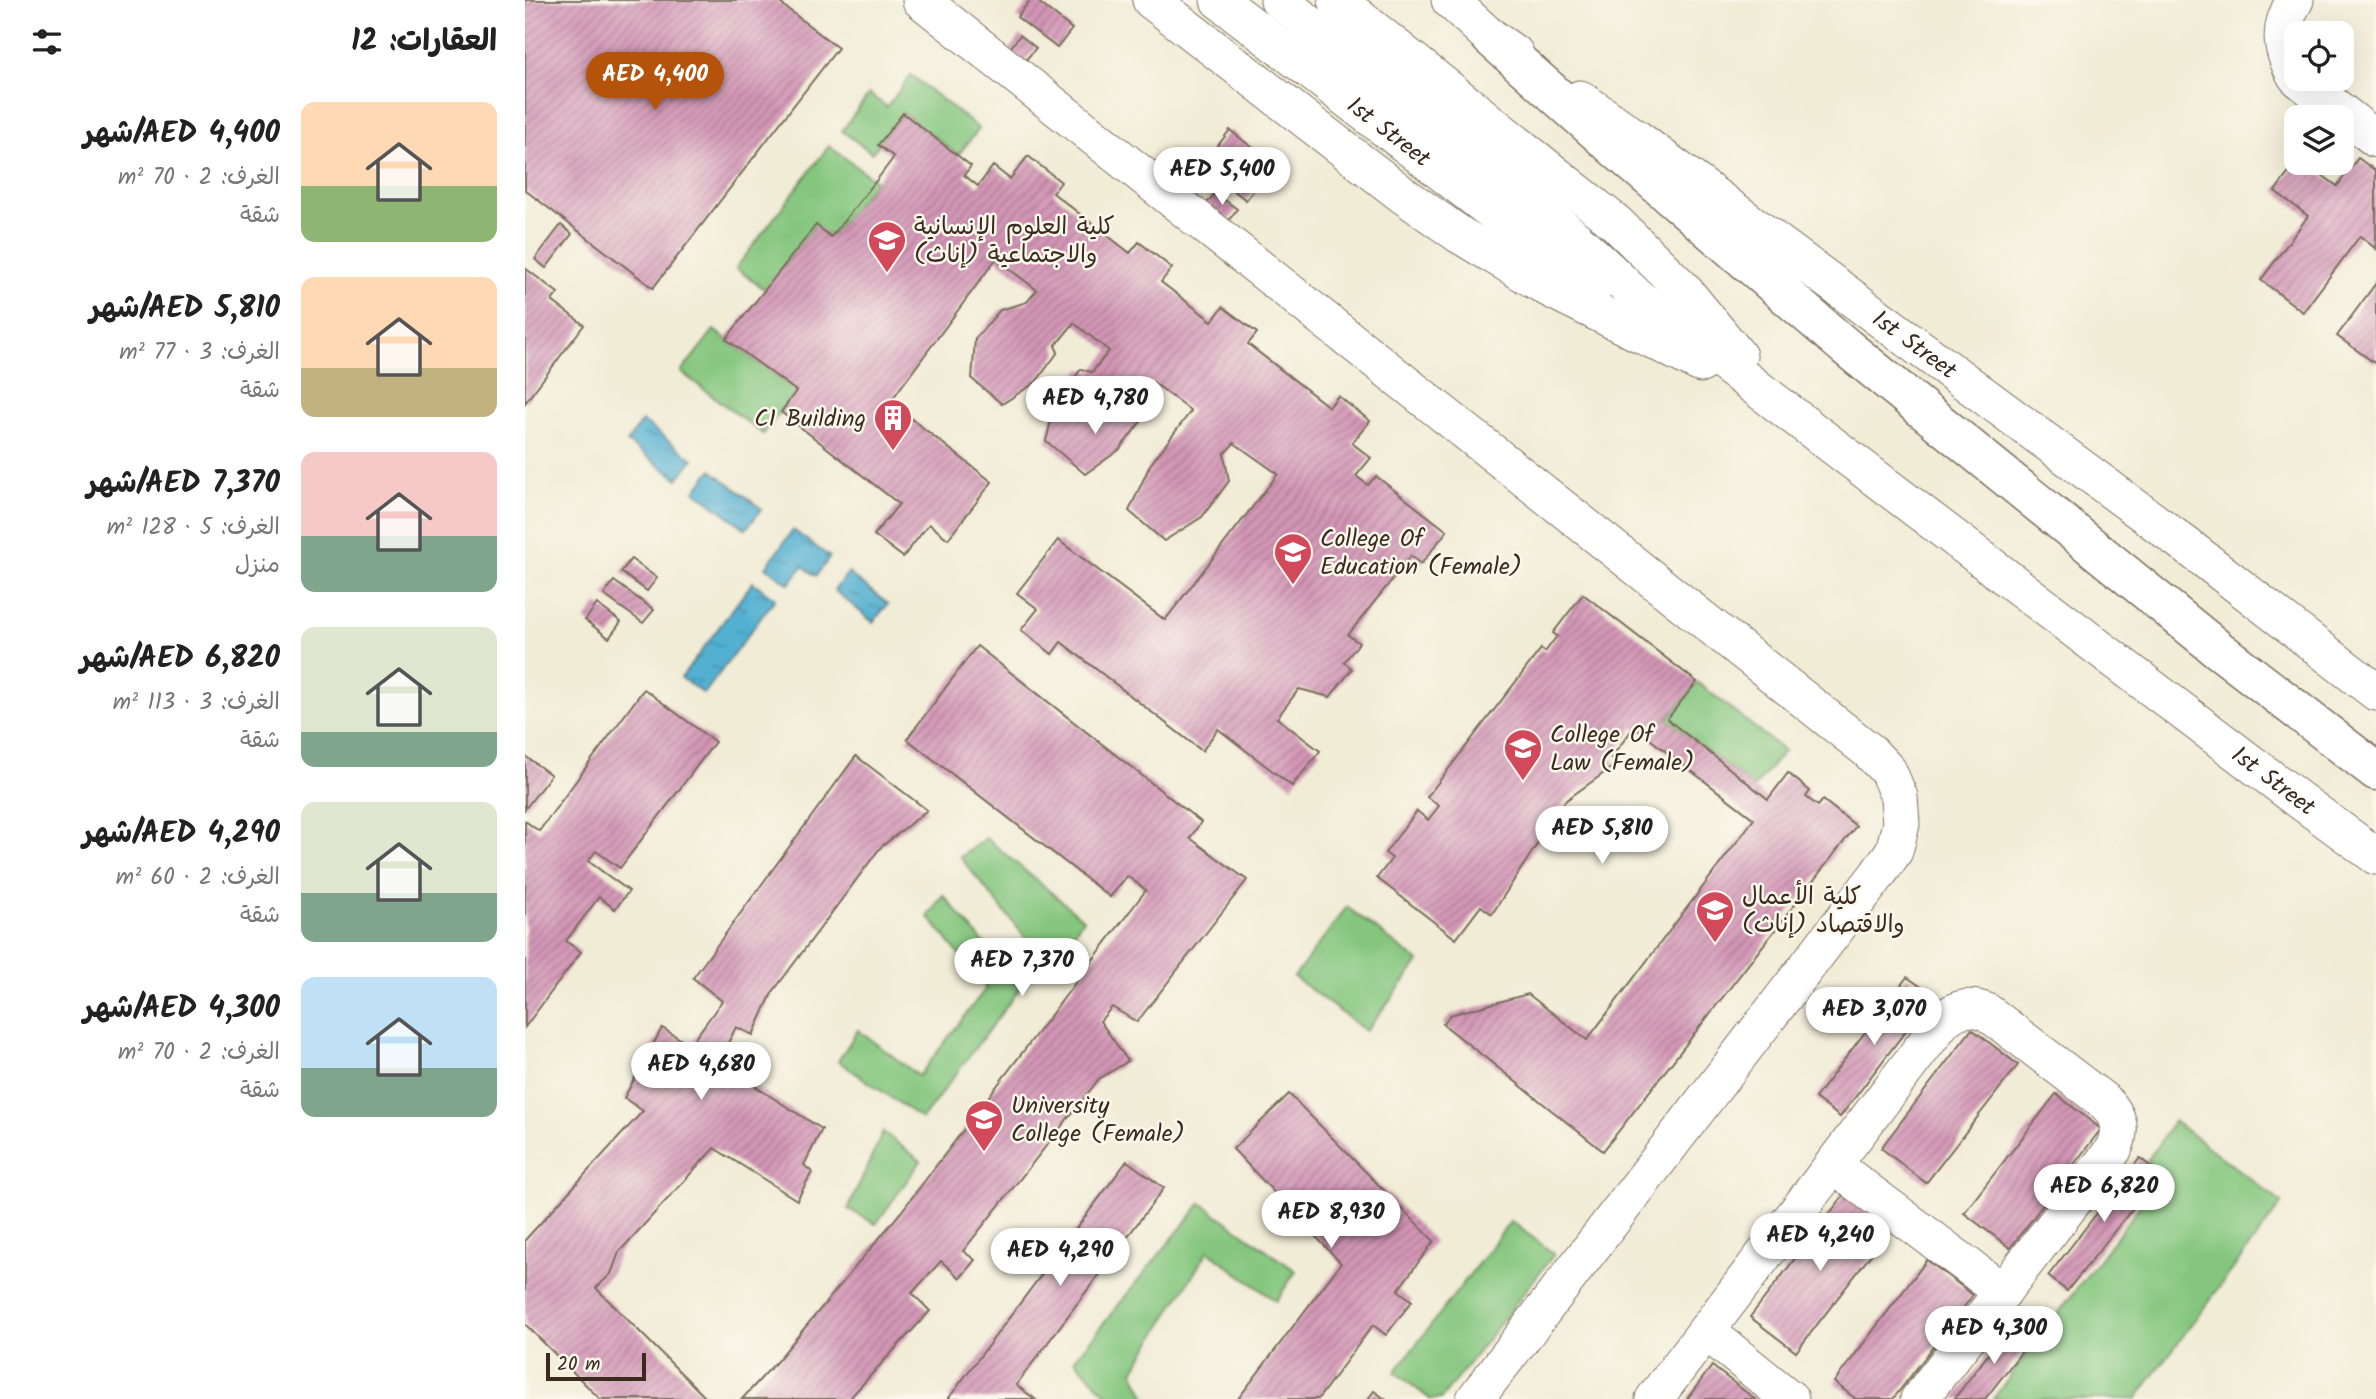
<!DOCTYPE html>
<html lang="ar">
<meta charset="utf-8">
<style>
body{margin:0;font-family:Kalam,"Playpen Sans Arabic",sans-serif;background:#f2f2f2;color:#222;direction:rtl;height:100vh;display:flex;flex-direction:column;font-size:26px;white-space:nowrap}
*{box-sizing:border-box;margin:0}
p{font-size:23px;color:#767676}
.icon{flex:none;width:38px;height:38px;fill:none;stroke:currentColor;stroke-width:2;stroke-linecap:round;stroke-linejoin:round}
.map{position:relative;flex:1;overflow:hidden;direction:ltr}
.details{display:flex;flex-direction:column;background:#fff;width:525px}
.details>*{flex:none}
.fabs{position:absolute;left:1759px;top:21px;display:grid;gap:14px}
.fabs a{display:grid;place-items:center;width:70px;height:70px;border-radius:14px;background:#fff;box-shadow:0 7px 28px #0002;font-size:35px}
.scale{position:absolute;left:21px;bottom:18px;width:100px;box-sizing:border-box;padding-left:7px;border:4px solid #3b2a1e;border-top:0;font-size:19px;line-height:24px;white-space:nowrap;color:#3b2a1e;-webkit-text-stroke:5px #fbf7ec;paint-order:stroke}
.price{position:absolute;translate:-50% -60px;padding:0 16px;border-radius:24px;background:#fff;color:#222;font-size:23px;line-height:46px;filter:drop-shadow(0 2px 4px #0008)}
.price::after{content:'';position:absolute;left:50%;top:42px;width:21px;height:16px;margin-left:-10px;background:inherit;clip-path:polygon(0 0,100% 0,50% 100%)}
.price.current{background:#b45309;color:#fff}
ul{padding:0;list-style:none}
li{display:flex;align-items:center;gap:21px;height:175px;padding:0 28px}
li span{display:grid;place-items:center;flex:none;width:196px;height:140px;border-radius:14px;color:#555}
li>.icon{margin-inline-start:auto}
span .icon{width:84px;height:84px;fill:#fffc;stroke-width:1}
li b{font-size:30px}
h2{display:flex;justify-content:space-between;align-items:center;height:84px;padding:0 28px;font-size:30px}
main{display:flex;flex:1;min-height:0}
.map>svg:first-child{display:block}
.green{fill:#84c67e;stroke:#60784e;stroke-width:2}
.water{fill:url(#water-ripples);stroke:#466d78;stroke-width:2}
.building{fill:url(#building-hatch)}
.lines{fill:none;stroke-linecap:round;stroke-linejoin:round}
.minor-casing{stroke:#7b6e5e;stroke-width:39}
.highway-casing{stroke:#7b6e5e;stroke-width:41}
.minor{stroke:#fff;stroke-width:37}
.highway{stroke:#fff;stroke-width:38}
.labels{text-anchor:middle;stroke-width:5;stroke-linejoin:round;paint-order:stroke}
.street-label{font-size:24px;fill:#3b2a1e;stroke:#fbf7ec}
.poi-label{font-size:24px;fill:#3b2a1e;stroke:#fbf7ec;text-anchor:start}
</style>
<main>
<div class="map">
<svg width="1851" height="1399" viewBox="0 0 1851 1399">
<defs>
<pattern id="water-ripples" width="26" height="14" patternUnits="userSpaceOnUse" patternTransform="scale(1.75)"><rect width="26" height="14" fill="#52b0d1"/><path d="M2 4q2-2 4 0t4 0M15 11q2-2 4 0t4 0" fill="none" stroke="#458fa9"/></pattern>
<pattern id="building-hatch" width="6" height="6" patternUnits="userSpaceOnUse" patternTransform="scale(1.75)"><rect width="6" height="6" fill="#d396b6"/><path d="M-1 1l2-2M0 6l6-6M5 7l2-2" fill="none" stroke="#ac7b93"/></pattern>
</defs>
<rect width="100%" height="100%" fill="#fbf7ec"/>
<filter id="ink" filterUnits="userSpaceOnUse"><feTurbulence type="fractalNoise" baseFrequency=".0143" numOctaves="2"/><feDisplacementMap in="SourceGraphic" scale="14" xChannelSelector="R" yChannelSelector="G"/><feConvolveMatrix kernelMatrix="1 2 1 2 8 2 1 2 1" color-interpolation-filters="sRGB"/></filter>
<filter id="wash" filterUnits="userSpaceOnUse"><feTurbulence type="fractalNoise" baseFrequency=".00686" numOctaves="4" result="noise"/><feDisplacementMap in="SourceGraphic" scale="28" xChannelSelector="R" yChannelSelector="G"/><feGaussianBlur stdDeviation="1.57" result="paint"/><feColorMatrix in="noise" values="0 0 0 0 0 0 0 0 0 0 0 0 0 0 0 0 0 1.4 0 .05"/><feComposite in="paint" operator="in"/></filter>
<g filter="url(#wash)">
<rect width="100%" height="100%" fill="#f1ecd6"/>
<g class="green">
<path d="M386,75L454,129L433,155L378,113L347,153L317,131L344,94L362,107Z"/>
<path d="M304,146L351,181L306,237L290,226L240,290L211,268Z"/>
<path d="M189,330L271,391L238,434L156,372Z"/>
<path d="M1172,682L1259,751L1229,788L1142,719Z"/>
<path d="M461,838L558,919L525,968L435,857Z"/>
<path d="M418,895L496,987L397,1119L313,1061L333,1030L394,1076L461,988L403,916Z"/>
<path d="M822,907L894,962L841,1031L769,977Z"/>
<path d="M1649,1121L1757,1203L1611,1399H1468L1639,1174L1622,1161Z"/>
<path d="M358,1132L396,1161L351,1224L323,1209Z"/>
<path d="M676,1203L771,1271L751,1301L683,1251L608,1371L622,1399H586L549,1360Z"/>
<path d="M986,1221L1029,1254L916,1399H905L870,1372Z"/>
</g>
<g class="water">
<path d="M117,421L168,459L153,479L102,442Z"/>
<path d="M186,470L237,509L221,529L170,491Z"/>
<path d="M268,530L305,557L291,576L278,566L264,584L241,567Z"/>
<path d="M323,573L363,604L348,622L309,590Z"/>
<path d="M228,582L250,599L179,694L156,678Z"/>
</g>
<g id="blocks">
<g class="building">
<path d="M0,0H251L313,48L128,288L0,190Z"/>
<path d="M505,0H511L547,29L532,48L492,17Z"/>
<path d="M495,35L511,48L499,62L484,50Z"/>
<path d="M378,113L446,166L439,175L453,186L468,166L485,179L503,156L536,182L528,193L605,253L614,242L647,268L636,282L687,321L698,307L732,333L723,344L804,407L813,396L845,421L827,443L846,458L831,476L843,485L851,476L922,531L896,564L886,556L823,635L834,643L819,662L827,669L805,697L774,689L752,718L795,751L767,786L693,729L677,751L536,642L527,654L496,630L513,609L492,593L533,540L640,620L753,474L709,443L699,454L704,481L677,517L639,541L604,511L625,465L666,411L628,382L612,389L620,416L594,450L560,474L521,441L530,405L556,369L567,372L584,351L549,323L530,346L533,352L511,382L477,404L447,379L450,339L475,310L502,302L512,290L471,259L365,402L467,482L423,539L404,524L378,557L349,535L374,504L256,412L271,391L201,339L291,225L306,237L351,181L369,157L353,145Z"/>
<path d="M705,130L749,165L721,200L677,166Z"/>
<path d="M1833,158L1851,171V249L1835,236L1778,312L1736,280L1783,216L1750,191L1771,163H1781L1812,186Z"/>
<path d="M669,177L678,184L669,195L660,188Z"/>
<path d="M690,193L712,209L703,221L681,204Z"/>
<path d="M36,225L47,234L21,268L10,259Z"/>
<path d="M0,268L33,293L27,301L59,325L0,403Z"/>
<path d="M1851,283V364L1812,336Z"/>
<path d="M106,559L132,578L122,591L96,572Z"/>
<path d="M89,581L129,610L118,623L79,595Z"/>
<path d="M1058,594L1172,682L1142,719L1243,799L1263,773L1285,791L1281,797L1293,806L1298,800L1331,826L1078,1151L918,1024L925,1015L1003,994L1062,1040L1229,819L1109,727L1086,758L1093,763L1040,801L967,914L956,906L931,939L852,878L867,858L860,853L892,811L903,820L914,806L902,797L1016,649L1020,652L1032,636L1028,633Z"/>
<path d="M72,604L96,622L84,638L60,620Z"/>
<path d="M452,646L676,822L665,838L722,880L612,1022L587,1007L575,1021L603,1061L574,1079L438,1251L450,1260L435,1278L416,1261L387,1293L405,1311L324,1399H217L253,1360L376,1212L621,890L602,876L585,897L382,739Z"/>
<path d="M119,689L190,742L95,868L71,851L63,861L104,891L90,909L74,897L41,941L56,952L0,1027V821L14,831Z"/>
<path d="M0,756L26,775L0,809Z"/>
<path d="M331,756L402,810L355,848L247,993L228,1035L211,1027L193,1063L297,1129L279,1165L287,1172L272,1200L189,1148L94,1252L86,1274L71,1288L182,1399H75L0,1324V1240L118,1111L99,1098L137,1028L165,1045L197,1001L168,978Z"/>
<path d="M1382,977L1408,995L1315,1117L1290,1098Z"/>
<path d="M1447,1029L1493,1065L1401,1183L1356,1148Z"/>
<path d="M764,1094L909,1241L873,1290L887,1301L861,1335L848,1325L793,1399H713L816,1263L708,1149Z"/>
<path d="M1531,1094L1576,1129L1485,1248L1439,1213Z"/>
<path d="M1615,1158L1635,1174L1542,1291L1523,1276Z"/>
<path d="M602,1161L639,1188L491,1385L510,1399H423Z"/>
<path d="M1319,1195L1365,1230L1271,1352L1225,1317Z"/>
<path d="M1402,1260L1448,1295L1368,1399H1331L1309,1382Z"/>
<path d="M1485,1326L1505,1341L1460,1399H1429Z"/>
<path d="M1187,1366L1230,1399H1162Z"/>
<path d="M849,1391L860,1399H843Z"/>
</g>
</g>
</g>
<g filter="url(#ink)">
<use href="#blocks" fill-opacity="0" stroke="#7b6e5e" stroke-width="2"/>
<g class="lines">
<defs>
<g id="minor">
<path d="M396,0L1344,751L1363,771L1374,797L1376,824L1369,851L1353,874L950,1399"/>
<path d="M626,0L878,195L935,235L1023,288L1176,364"/>
<path id="s1" d="M694,0L1008,243L1076,281"/>
<path id="s2" d="M754,0C876,96 1002,188 1112,297L1773,799L1851,856"/>
<path d="M812,0L1091,223L1157,288L1213,356"/>
<path d="M925,0L965,37L990,54"/>
<path d="M1770,0C1753,28 1755,48 1771,76"/>
<path d="M1774,79L1851,139"/>
<path id="s3" d="M1055,99L1111,138L1662,546L1851,692"/>
<path d="M1308,1165L1478,1292"/>
<path d="M1181,1331L1265,1399"/>
<path d="M1129,1399L1417,1022C1430,1008 1444,1005 1462,1012L1580,1102C1595,1117 1597,1131 1588,1150L1394,1399"/>
</g>
<path id="highway" d="M965,37L1092,150L1321,347L1694,650L1851,771"/>
</defs>
<use href="#minor" class="minor-casing"/>
<use href="#highway" class="highway-casing"/>
<use href="#minor" class="minor"/>
<use href="#highway" class="highway"/>
</g>
</g>
<defs>
<symbol id="university-pin" viewBox="-11 -11 22 30"><path d="M0 17L-7.5 6A9.5 9.5 0 1 1 7.5 6Z" fill="#d1495b" stroke="#fbf7ec"/><path d="M0-5L7-2L0 1L-7-2ZM-4 1L0 2.5L4 1V4Q0 6-4 4Z" fill="#fff"/></symbol>
<symbol id="building-pin" viewBox="-11 -11 22 30"><path d="M0 17L-7.5 6A9.5 9.5 0 1 1 7.5 6Z" fill="#d1495b" stroke="#fbf7ec"/><path d="M-4-6H4V6H1V3H-1V6H-4ZM-2.5-4.3h1.7v1.8h-1.7ZM.8-4.3h1.7v1.8H.8ZM-2.5-1h1.7V.8h-1.7ZM.8-1h1.7V.8H.8Z" fill="#fff"/></symbol>
</defs>
<g fill-rule="evenodd">
<use href="#university-pin" x="340" y="218" width="44" height="60"/>
<use href="#building-pin" x="346" y="396" width="44" height="60"/>
<use href="#university-pin" x="746" y="530" width="44" height="60"/>
<use href="#university-pin" x="976" y="726" width="44" height="60"/>
<use href="#university-pin" x="1168" y="888" width="44" height="60"/>
<use href="#university-pin" x="437" y="1097" width="44" height="60"/>
</g>
<g class="labels">
<g class="street-label">
<text dy="8" stroke="none"><textPath href="#s1" startOffset="215">1st Street</textPath></text>
<text dy="8" stroke="none"><textPath href="#s3" startOffset="415">1st Street</textPath></text>
<text dy="8" stroke="none"><textPath href="#s2" startOffset="1265">1st Street</textPath></text>
</g>
<g class="poi-label">
<text x="389" y="234">كلية العلوم الإنسانية<tspan x="389" dy="28">والاجتماعية (إناث)</tspan></text>
<text x="341" y="426" text-anchor="end">C1 Building</text>
<text x="795" y="546">College Of<tspan x="795" dy="28">Education (Female)</tspan></text>
<text x="1025" y="742">College Of<tspan x="1025" dy="28">Law (Female)</tspan></text>
<text x="1217" y="904">كلية الأعمال<tspan x="1217" dy="28">والاقتصاد (إناث)</tspan></text>
<text x="486" y="1113">University<tspan x="486" dy="28">College (Female)</tspan></text>
</g>
</g>
</svg>
<div class="fabs">
<a><svg class="icon" aria-label="locate" viewBox="0 0 24 24"><circle cx="12" cy="12" r="6"/><path d="M12 2v4M12 18v4M2 12h4M18 12h4"/></svg></a>
<a><svg class="icon" aria-label="layers" viewBox="0 0 24 24"><path d="M12 4l9 5-9 5-9-5zM3 14l9 5 9-5"/></svg></a>
</div>
<div class="scale">20 m</div>
<b class="price current" style="left:130px;top:112px">AED 4,400</b>
<b class="price" style="left:697px;top:207px">AED 5,400</b>
<b class="price" style="left:570px;top:436px">AED 4,780</b>
<b class="price" style="left:1077px;top:866px">AED 5,810</b>
<b class="price" style="left:497px;top:998px">AED 7,370</b>
<b class="price" style="left:1349px;top:1047px">AED 3,070</b>
<b class="price" style="left:176px;top:1102px">AED 4,680</b>
<b class="price" style="left:1579px;top:1224px">AED 6,820</b>
<b class="price" style="left:806px;top:1250px">AED 8,930</b>
<b class="price" style="left:1295px;top:1273px">AED 4,240</b>
<b class="price" style="left:535px;top:1288px">AED 4,290</b>
<b class="price" style="left:1469px;top:1366px">AED 4,300</b>
</div>
<section class="details">
<h2>العقارات: 12<svg class="icon" aria-label="filters" viewBox="0 0 24 24"><path d="M4 7h16M4 17h16"/><circle cx="9" cy="7" r="2"/><circle cx="15" cy="17" r="2"/></svg></h2>
<ul>
<li><span style="background:linear-gradient(#ffd9b3 60%,#8fb573 0)"><svg class="icon" aria-label="home" viewBox="0 0 24 24"><path d="M3 11l9-7 9 7M6 9v11h12V9"/></svg></span><div><b>AED 4,400/شهر</b><p>الغرف: 2 · 70 m²</p><p>شقة</p></div></li>
<li><span style="background:linear-gradient(#ffd9b3 65%,#c2b280 0)"><svg class="icon" aria-label="home" viewBox="0 0 24 24"><path d="M3 11l9-7 9 7M6 9v11h12V9"/></svg></span><div><b>AED 5,810/شهر</b><p>الغرف: 3 · 77 m²</p><p>شقة</p></div></li>
<li><span style="background:linear-gradient(#f6c9c9 60%,#7fa58c 0)"><svg class="icon" aria-label="home" viewBox="0 0 24 24"><path d="M3 11l9-7 9 7M6 9v11h12V9"/></svg></span><div><b>AED 7,370/شهر</b><p>الغرف: 5 · 128 m²</p><p>منزل</p></div></li>
<li><span style="background:linear-gradient(#dfe7d0 75%,#7fa58c 0)"><svg class="icon" aria-label="home" viewBox="0 0 24 24"><path d="M3 11l9-7 9 7M6 9v11h12V9"/></svg></span><div><b>AED 6,820/شهر</b><p>الغرف: 3 · 113 m²</p><p>شقة</p></div></li>
<li><span style="background:linear-gradient(#dfe7d0 65%,#7fa58c 0)"><svg class="icon" aria-label="home" viewBox="0 0 24 24"><path d="M3 11l9-7 9 7M6 9v11h12V9"/></svg></span><div><b>AED 4,290/شهر</b><p>الغرف: 2 · 60 m²</p><p>شقة</p></div></li>
<li><span style="background:linear-gradient(#bfe0f5 65%,#7fa58c 0)"><svg class="icon" aria-label="home" viewBox="0 0 24 24"><path d="M3 11l9-7 9 7M6 9v11h12V9"/></svg></span><div><b>AED 4,300/شهر</b><p>الغرف: 2 · 70 m²</p><p>شقة</p></div></li>
</ul>
</section>
</main>
